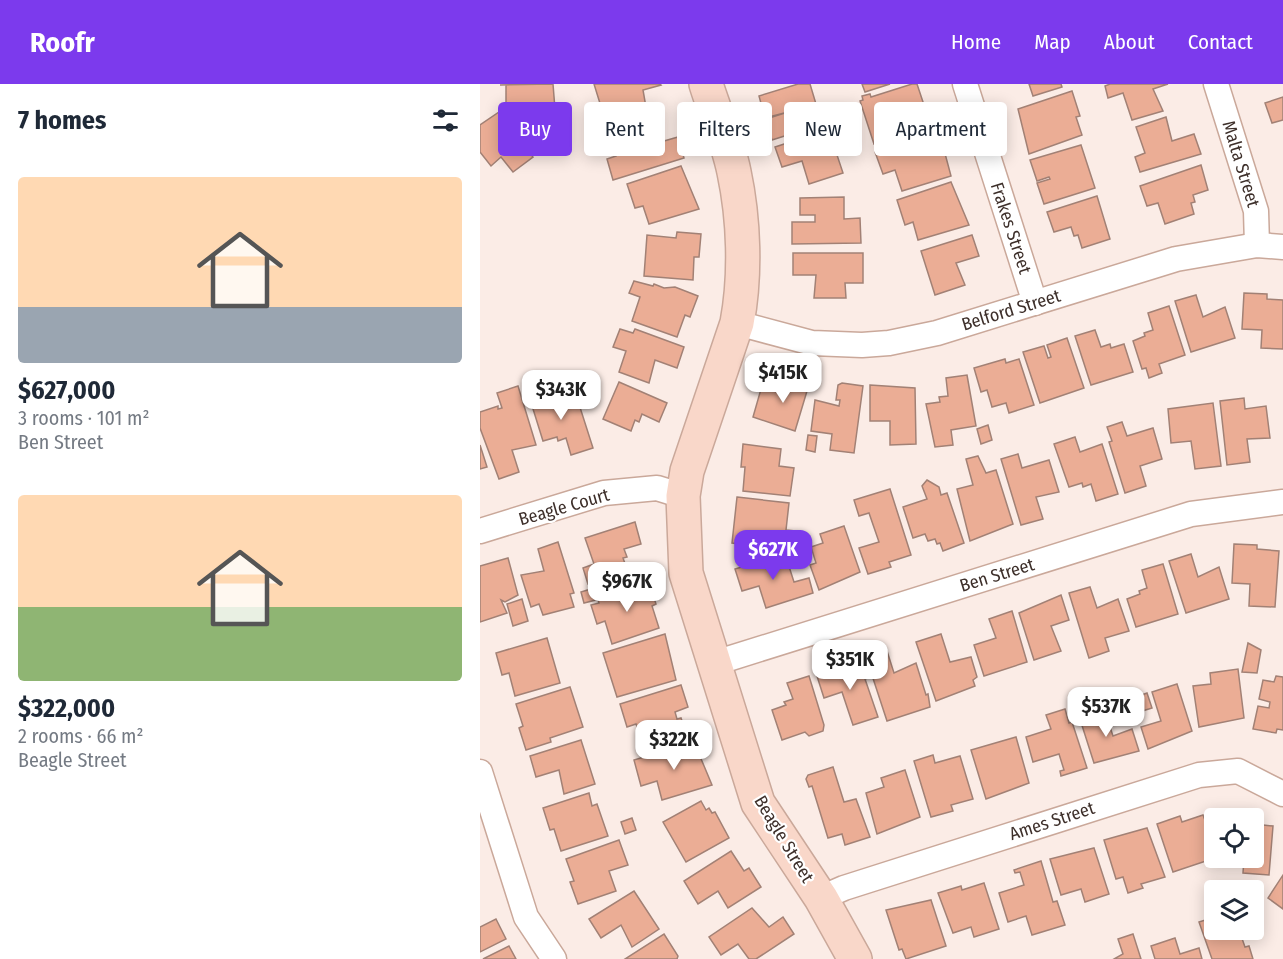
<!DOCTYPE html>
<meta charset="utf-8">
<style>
body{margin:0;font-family:"Fira Sans Condensed",sans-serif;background:#f6f6f7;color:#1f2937;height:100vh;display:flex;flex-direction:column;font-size:22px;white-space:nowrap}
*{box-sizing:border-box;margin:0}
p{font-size:20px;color:#747a83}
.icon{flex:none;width:33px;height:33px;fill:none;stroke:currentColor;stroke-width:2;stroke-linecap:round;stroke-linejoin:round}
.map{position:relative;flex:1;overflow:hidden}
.drawer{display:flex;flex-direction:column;background:#fff;width:480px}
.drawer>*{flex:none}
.guide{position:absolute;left:18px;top:18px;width:570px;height:54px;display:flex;gap:12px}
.tools{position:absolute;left:724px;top:724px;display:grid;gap:12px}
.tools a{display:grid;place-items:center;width:60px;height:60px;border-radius:6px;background:#fff;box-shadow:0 3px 15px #0003;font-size:30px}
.price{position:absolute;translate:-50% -51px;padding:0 14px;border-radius:12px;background:#fff;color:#222;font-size:20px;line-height:39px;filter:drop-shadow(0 2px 3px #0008)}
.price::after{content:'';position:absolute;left:50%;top:36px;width:18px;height:14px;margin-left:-9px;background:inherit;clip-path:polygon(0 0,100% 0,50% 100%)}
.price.on{background:#7c3aed;color:#fff}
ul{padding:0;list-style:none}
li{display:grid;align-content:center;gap:12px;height:318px;padding:0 18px}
li span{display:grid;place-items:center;height:186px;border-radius:6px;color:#555}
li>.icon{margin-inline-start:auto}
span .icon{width:108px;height:108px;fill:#fffc;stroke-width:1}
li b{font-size:26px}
h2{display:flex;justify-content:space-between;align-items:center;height:72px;padding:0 18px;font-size:26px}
.tag{padding:0 21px;border-radius:6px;background:#fff;box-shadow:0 3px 15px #0003;font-size:21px;line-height:54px}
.tag.on{background:#7c3aed;color:#fff}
header{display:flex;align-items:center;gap:36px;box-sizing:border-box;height:84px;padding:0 30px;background:#7c3aed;color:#fff}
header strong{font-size:28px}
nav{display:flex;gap:33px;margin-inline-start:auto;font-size:21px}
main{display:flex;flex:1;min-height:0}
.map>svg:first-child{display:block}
.building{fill:#ebad95;stroke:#a28175;stroke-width:1.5}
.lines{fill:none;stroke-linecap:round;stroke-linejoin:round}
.street-casing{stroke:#caa89a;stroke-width:27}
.secondary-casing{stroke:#caa89a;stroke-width:36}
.street{stroke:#fff;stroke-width:24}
.secondary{stroke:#f9d7c9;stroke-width:33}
.labels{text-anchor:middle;stroke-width:4.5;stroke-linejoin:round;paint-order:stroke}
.street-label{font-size:18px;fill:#3d2f2a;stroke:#fff}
</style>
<header>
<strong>Roofr</strong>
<nav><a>Home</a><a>Map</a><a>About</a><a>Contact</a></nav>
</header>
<main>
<section class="drawer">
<h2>7 homes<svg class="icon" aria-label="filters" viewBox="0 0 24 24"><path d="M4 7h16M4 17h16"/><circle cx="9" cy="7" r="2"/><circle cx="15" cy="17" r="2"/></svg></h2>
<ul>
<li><span style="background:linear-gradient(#ffd9b3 70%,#9aa5b1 0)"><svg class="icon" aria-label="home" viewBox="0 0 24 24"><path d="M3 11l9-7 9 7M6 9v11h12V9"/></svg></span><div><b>$627,000</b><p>3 rooms · 101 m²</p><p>Ben Street</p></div></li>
<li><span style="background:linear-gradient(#ffd9b3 60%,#8fb573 0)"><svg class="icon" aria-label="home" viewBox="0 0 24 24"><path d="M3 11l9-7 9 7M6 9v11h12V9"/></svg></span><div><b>$322,000</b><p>2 rooms · 66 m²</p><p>Beagle Street</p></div></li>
</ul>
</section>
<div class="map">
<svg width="803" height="875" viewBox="0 0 803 875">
<rect width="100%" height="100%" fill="#fbece6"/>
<g class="building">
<path d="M73,0L76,38L57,37V25H41V21H26V1H20Z"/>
<path d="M114,0H180L181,1L163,6L167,29L127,42Z"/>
<path d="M318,0H330L342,40L292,56L286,35L308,28L285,34L279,12Z"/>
<path d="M382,0H410L385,8Z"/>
<path d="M432,0H437L444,21L448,19L455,41L394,60L380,17L383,16L382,12L390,10L391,13Z"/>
<path d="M549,0H581L582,3L553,12Z"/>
<path d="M630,0H688L673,5L683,27L652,36L643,9L628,14L625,2Z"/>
<path d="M592,7L600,32L596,33L602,51L549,70L538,25Z"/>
<path d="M803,13V36L792,39L785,19Z"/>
<path d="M19,28L28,40L37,33L40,35L37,52L53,73L33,88L21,73L11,82L0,68V41Z"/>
<path d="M686,33L692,57L714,50L721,70L660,88L655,73L665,69L656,43Z"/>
<path d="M170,36L177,59L198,53L204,74L133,96L127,75L136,72L134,67L145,63L140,46Z"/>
<path d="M362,41L370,66L357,71L363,89L329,100L322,77L302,83L295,63Z"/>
<path d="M459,47L471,92L422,107L415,86L403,90L395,68Z"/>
<path d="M601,61L615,104L564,120L557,99L570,95L569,93L557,97L550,76Z"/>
<path d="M721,81L728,106L713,111L715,118L711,119L714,130L685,140L678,119L667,122L660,102Z"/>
<path d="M201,82L219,125L169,140L163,122L155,124L147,100Z"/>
<path d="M471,98L489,141L438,156L433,138L425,141L417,116Z"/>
<path d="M617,112L630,155L602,164L598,151L594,152L591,143L574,148L567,128Z"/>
<path d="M364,113V135L380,134L381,159L312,160V138H335V131H320V114Z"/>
<path d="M197,148L221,150L219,173H214L213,196L164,192L167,151L196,154Z"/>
<path d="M492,151L499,172L476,179L485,201L455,211L441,167Z"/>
<path d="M313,169H383V199H365L366,214H334L336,191H313Z"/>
<path d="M154,197L173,202L174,200L184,204L195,203L218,212L210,233L205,231L197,253L152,237L160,213L149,209Z"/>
<path d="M764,209L787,210V215L803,216V265L781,264L782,246L762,245Z"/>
<path d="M716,211L723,233L745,223L755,254L711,268L695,217Z"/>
<path d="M689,222L705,271L679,280L682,289L669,294L666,284L662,285L653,257L665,252L664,249L673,246L668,229Z"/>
<path d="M140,245L153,249L155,245L204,263L197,284L175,276L169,299L139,288L146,267L133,263Z"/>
<path d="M615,246L621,263L630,260L631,264L644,260L653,288L611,301L595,252Z"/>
<path d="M587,254L604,304L560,319L543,268L564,262L568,274L571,273L567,261Z"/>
<path d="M525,275L526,279L539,275L554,321L529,329L526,319L512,323L507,306L501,308L494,284Z"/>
<path d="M309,291L330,297L315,347L273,333L281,305L304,309Z"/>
<path d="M487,291L496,342L471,346L473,361L455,363L446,320L460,318L459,313L468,312L466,294Z"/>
<path d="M139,298L187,319L179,338L162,330L159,338L155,336L151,347L123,335Z"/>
<path d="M362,299L383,302L374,369L350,366L352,350L331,347L335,316L359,322L360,316H356L358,301Z"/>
<path d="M390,301L435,304L436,360L410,361V337H390Z"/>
<path d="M38,302L56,361L32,366L39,388L19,395L0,344V328L18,322V325L22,324L17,309Z"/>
<path d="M73,304L78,320L97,314L113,364L91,371L86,354L78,357L77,353L63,357L49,312Z"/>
<path d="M764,314L765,325L786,322L790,354L767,355L770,378L747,381L740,317Z"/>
<path d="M733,319L741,382L715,385L711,357L691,359L688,325Z"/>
<path d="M642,338L647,352L673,344L682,375L660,382L666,402L645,409L629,358L632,357L627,343Z"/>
<path d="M508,341L512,356L501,360L497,345Z"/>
<path d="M328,351L337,352L335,368L326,366Z"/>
<path d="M595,353L600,368L622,360L638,410L616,417L611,400L603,403L602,399L589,403L574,360Z"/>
<path d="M263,360L301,365L299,382L314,384L310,412L263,407L265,383H261Z"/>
<path d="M0,361L7,383L0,385Z"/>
<path d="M538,370L542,384L569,376L579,408L556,413L563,435L541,441L521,375Z"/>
<path d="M498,372L506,389L516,386L533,440L490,457L477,405L493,401L486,375Z"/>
<path d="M447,396L459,403L461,411L467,409L484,459L463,467L460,459L457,460L455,455L448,457L445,450L433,454L423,423L447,415L442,402Z"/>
<path d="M410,405L431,471L409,478L411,483L388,490L379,464L399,458L389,429L379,432L374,416Z"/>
<path d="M257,413L309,419L306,446L315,447L313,463L305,462L304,465L252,459Z"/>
<path d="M155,438L161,460L144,465L147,473L143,474L148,488L108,500L103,484L114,480L105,454Z"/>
<path d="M364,442L380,488L339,506L330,481L336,479L331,463L343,459L340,450Z"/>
<path d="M78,458L94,509L90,510L94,523L63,531L59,520L51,523L41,491L64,487L58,465Z"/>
<path d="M754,460L777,461V465L799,467L795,523L769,522L770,500L752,499Z"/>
<path d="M305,470L314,498L329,494L333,509L286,524L279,502L262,507L255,485Z"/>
<path d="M711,470L718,493L739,483L749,515L706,529L689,477Z"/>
<path d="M28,474L38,511L25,518L21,516L27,529L0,538V482Z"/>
<path d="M683,480L698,530L656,543L647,515L660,510L659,507L667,504L662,486Z"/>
<path d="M169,499L176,520L172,522L179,544L132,560L125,537L117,540L111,521L119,519L118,516Z"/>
<path d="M117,503L120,515L104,519L101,508Z"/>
<path d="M610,503L617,524L638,515L649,547L625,554L629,567L609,574L589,509Z"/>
<path d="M581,511L589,536L571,542L581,567L554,576L539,529Z"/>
<path d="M42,515L48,537L33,542L27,520Z"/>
<path d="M532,527L547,578L504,592L494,561L516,554L509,535Z"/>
<path d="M185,550L196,596L137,613L123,569Z"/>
<path d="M461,550L470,578L491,573L497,593L493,596L495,602L456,617L436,558Z"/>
<path d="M67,554L80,599L35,612L29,589L22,591L16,569Z"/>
<path d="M768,559L781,566L777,589L762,588Z"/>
<path d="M407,567L414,589L436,579L446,611L448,610L450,623L407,637L386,573Z"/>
<path d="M380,580L384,590L386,589L388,594L385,595L398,633L373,641L362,608L344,614L336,589L357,582L358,587Z"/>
<path d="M758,585L764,634L719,643L713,602L731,600L730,589Z"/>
<path d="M329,592L344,641L343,647L329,652L325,648L302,656L292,626L306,621L304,618L313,615L307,599Z"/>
<path d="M796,592L803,593V646L797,645L796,649L773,645L778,622L789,624L790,618L779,615L783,596L794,598Z"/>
<path d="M697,600L712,647L668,665L661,643L681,637L672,608Z"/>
<path d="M201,601L208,623L195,628L197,635L201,634L206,649L163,661L156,640L147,643L140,620Z"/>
<path d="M90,603L103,643L70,654L71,658L46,666L39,644L43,642L36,620Z"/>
<path d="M667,609L672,624L656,629L651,615Z"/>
<path d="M585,625L589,639L592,638L607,684L581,692L580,687L584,686L579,670L553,678L546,653L571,645L566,631Z"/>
<path d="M624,625L633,652L652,645L659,667L614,679L599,632Z"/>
<path d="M536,653L549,699L506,715L491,666Z"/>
<path d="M101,656L115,700L84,710L79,686L56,693L50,672Z"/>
<path d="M214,658L232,701L182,716L177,697L161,702L154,676Z"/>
<path d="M453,671L455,679L480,672L493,715L471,721L473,727L451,733L434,677Z"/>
<path d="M353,683L364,718L376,715L390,753L365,761L362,750L348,754L332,702L329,703L326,695L328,691Z"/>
<path d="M425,686L440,733L397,750L386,709L404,703L401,694Z"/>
<path d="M109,709L112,722L117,720L128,752L81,767L74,745L70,746L63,724Z"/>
<path d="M221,717L226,726L229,724L232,729L235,728L249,754L206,778L183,738Z"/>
<path d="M723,731L735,763V774L693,788L677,740L700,732L702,738Z"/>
<path d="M152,734L156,746L145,750L141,738Z"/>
<path d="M774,740L793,742L789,791L763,789L764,774H774Z"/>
<path d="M667,744L685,793L661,800L663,804L648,809L643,793L636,795L624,756Z"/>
<path d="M139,756L148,781L129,787L136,807L98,820L90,798L94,797L86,775Z"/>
<path d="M614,764L629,810L605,818L601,805L581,811L570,775Z"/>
<path d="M251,767L264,787L269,784L281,803L248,824L238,807L218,820L204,797Z"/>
<path d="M561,777L573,818L577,817L585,841L552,851L546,832L528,838L519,809L544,801L540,788L535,789L534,786Z"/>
<path d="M803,791V825L788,814Z"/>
<path d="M504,799L519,845L494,853L491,843L473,849L458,809L481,802L482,806Z"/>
<path d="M154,807L179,845L152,863L141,841L121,854L109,835Z"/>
<path d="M451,816L466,862L426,875L422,865L419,866L406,826Z"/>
<path d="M272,824L289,843L303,833L314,850L276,875H269L258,860L241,871L229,853Z"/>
<path d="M735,833V846H749L750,849L759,846L765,863L769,862L773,875H732L719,838Z"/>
<path d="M16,835L26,855L0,868V843Z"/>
<path d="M184,850L198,872L197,875H145Z"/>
<path d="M653,850L661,875H634L643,870L638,855Z"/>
<path d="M695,854L700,870L719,864L722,875H675L671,862Z"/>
<path d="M29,862L36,875H3Z"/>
</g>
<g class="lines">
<defs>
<g id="street">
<path d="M485,0L555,219"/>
<path d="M736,0L776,127L777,161"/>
<path d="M257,239L332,259L382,261L409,259L457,249L696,175L777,161L803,163"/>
<path d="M0,447L124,409L177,404L203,412"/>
<path d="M235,579L711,430L803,418"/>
<path d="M0,688L46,833L74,875"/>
<path d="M341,814L364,804L719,691L758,687L803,710"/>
</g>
<path id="secondary" d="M226,0C235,29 248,58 254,88C264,135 266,191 257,239L207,387L203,412L206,489L278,719L341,814L375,875"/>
</defs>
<use href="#street" class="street-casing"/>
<use href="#secondary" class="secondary-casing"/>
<use href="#street" class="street"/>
<use href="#secondary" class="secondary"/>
</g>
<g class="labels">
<g class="street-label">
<text transform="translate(761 80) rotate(73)" y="6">Malta Street</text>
<text transform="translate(531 144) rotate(72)" y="6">Frakes Street</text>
<text transform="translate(531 226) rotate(-17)" y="6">Belford Street</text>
<text transform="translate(84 423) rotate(-16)" y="6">Beagle Court</text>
<text transform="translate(517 491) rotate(-17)" y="6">Ben Street</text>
<text transform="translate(572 737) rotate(-18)" y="6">Ames Street</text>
<text transform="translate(304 755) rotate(59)" y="6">Beagle Street</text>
</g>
</g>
</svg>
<div class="tools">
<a><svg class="icon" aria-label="locate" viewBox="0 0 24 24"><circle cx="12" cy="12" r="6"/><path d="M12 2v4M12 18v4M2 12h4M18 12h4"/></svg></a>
<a><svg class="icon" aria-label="layers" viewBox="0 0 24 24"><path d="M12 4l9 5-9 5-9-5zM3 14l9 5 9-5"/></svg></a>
</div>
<b class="price" style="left:303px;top:320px">$415K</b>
<b class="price" style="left:81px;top:337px">$343K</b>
<b class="price on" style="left:293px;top:497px">$627K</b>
<b class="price" style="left:147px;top:529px">$967K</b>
<b class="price" style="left:370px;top:607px">$351K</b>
<b class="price" style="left:626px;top:654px">$537K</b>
<b class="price" style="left:194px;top:687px">$322K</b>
<div class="guide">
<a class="tag on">Buy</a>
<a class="tag">Rent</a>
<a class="tag">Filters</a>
<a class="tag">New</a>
<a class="tag">Apartment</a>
</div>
</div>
</main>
